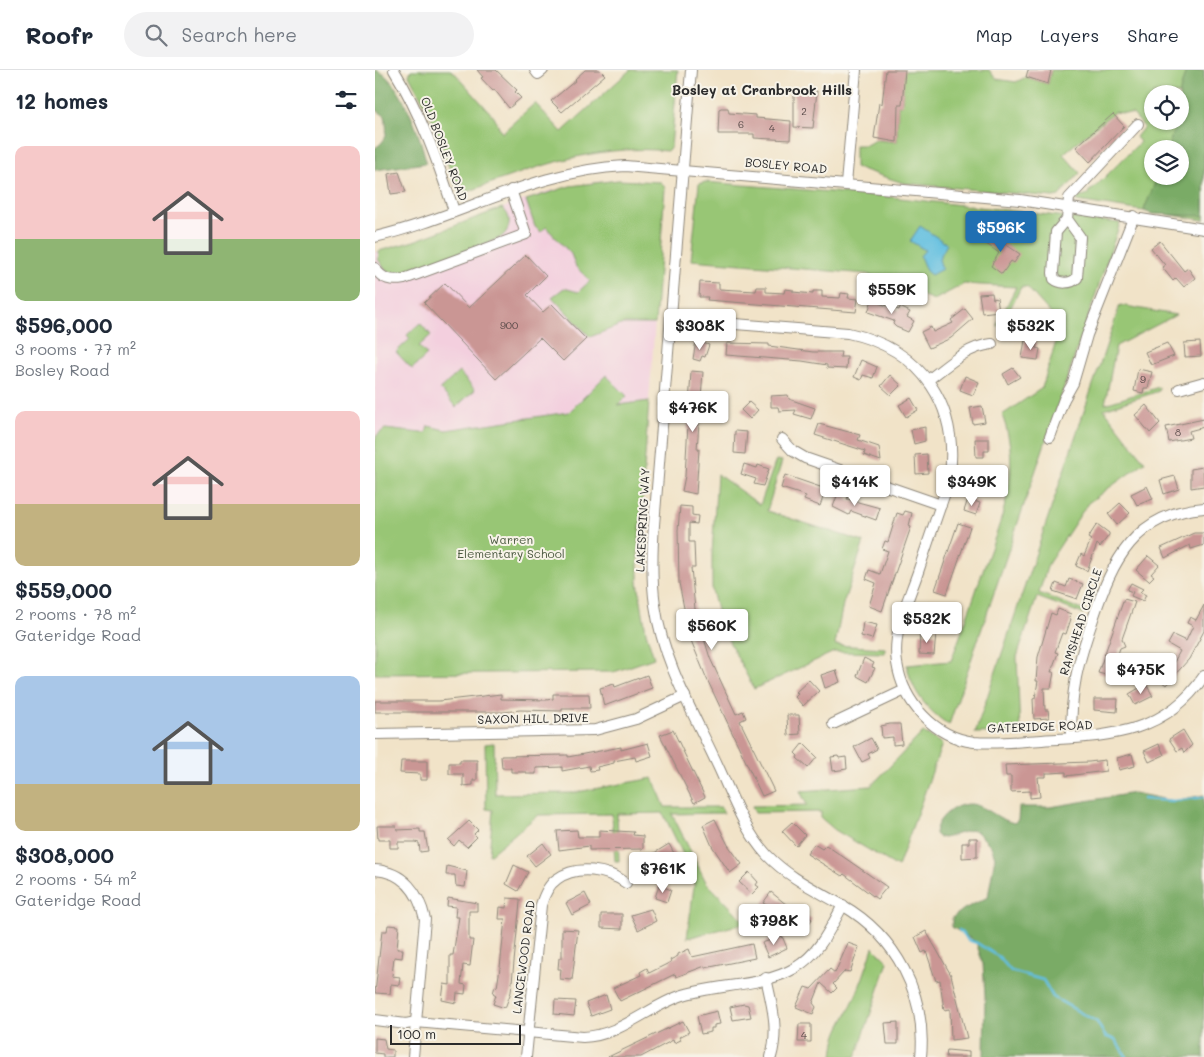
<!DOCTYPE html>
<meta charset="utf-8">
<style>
body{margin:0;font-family:Mali,sans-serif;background:#f2f2f3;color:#1f2937;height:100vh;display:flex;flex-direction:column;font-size:19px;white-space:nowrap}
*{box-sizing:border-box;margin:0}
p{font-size:16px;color:#747a83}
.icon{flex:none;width:28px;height:28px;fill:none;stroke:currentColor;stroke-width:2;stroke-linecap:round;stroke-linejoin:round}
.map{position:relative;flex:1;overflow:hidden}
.details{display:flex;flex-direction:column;background:#fff;width:375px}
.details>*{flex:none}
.buttons{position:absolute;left:769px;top:15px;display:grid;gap:10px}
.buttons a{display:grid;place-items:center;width:45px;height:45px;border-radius:50%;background:#fff;box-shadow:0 1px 4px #0004;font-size:25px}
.scale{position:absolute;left:15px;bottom:12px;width:131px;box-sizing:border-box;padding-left:5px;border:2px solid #2b2b2b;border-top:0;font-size:14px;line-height:18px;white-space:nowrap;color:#2b2b2b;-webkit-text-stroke:4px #f7f3e8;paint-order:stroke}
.price{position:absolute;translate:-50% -42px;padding:0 11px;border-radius:5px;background:#fff;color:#222;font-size:16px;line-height:32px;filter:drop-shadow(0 1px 2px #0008)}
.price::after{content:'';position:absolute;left:50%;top:30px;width:15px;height:11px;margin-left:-8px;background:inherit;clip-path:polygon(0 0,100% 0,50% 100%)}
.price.active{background:#1f6fb2;color:#fff}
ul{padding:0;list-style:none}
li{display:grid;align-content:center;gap:10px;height:265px;padding:0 15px}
li span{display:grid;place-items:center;height:155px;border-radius:10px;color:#555}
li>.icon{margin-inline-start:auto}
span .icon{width:90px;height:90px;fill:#fffc;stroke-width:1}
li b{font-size:21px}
h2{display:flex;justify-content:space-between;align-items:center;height:60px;padding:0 15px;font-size:21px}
header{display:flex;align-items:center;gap:30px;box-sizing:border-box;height:70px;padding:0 25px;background:#fff;border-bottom:1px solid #e0e1e3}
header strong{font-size:24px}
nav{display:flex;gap:28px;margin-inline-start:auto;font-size:18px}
.search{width:350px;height:45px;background:#f2f2f3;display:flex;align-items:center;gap:12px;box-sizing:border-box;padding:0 18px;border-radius:28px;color:#747a83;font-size:19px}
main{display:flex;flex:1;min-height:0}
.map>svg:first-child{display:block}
.built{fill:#f3cfde}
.green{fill:#98c674;stroke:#627850;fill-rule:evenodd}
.forest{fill:#7aab66;stroke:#526b48}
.water{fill:#62bfe0;stroke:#467586}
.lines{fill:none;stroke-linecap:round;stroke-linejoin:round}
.stream{stroke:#62bfe0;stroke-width:2.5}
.building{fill:#ca9694}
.minor-casing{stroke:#8e877a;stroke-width:12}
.minor{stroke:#fff;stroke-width:10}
.labels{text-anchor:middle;stroke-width:4;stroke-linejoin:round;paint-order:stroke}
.number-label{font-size:10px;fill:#534645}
.street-label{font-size:12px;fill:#2b2b2b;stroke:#f7f3e8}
.park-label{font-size:12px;fill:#4c5a41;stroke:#f7f3e8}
.neighbourhood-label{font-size:14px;font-weight:bold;fill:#2b2b2b;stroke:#f7f3e8}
</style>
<header>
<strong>Roofr</strong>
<div class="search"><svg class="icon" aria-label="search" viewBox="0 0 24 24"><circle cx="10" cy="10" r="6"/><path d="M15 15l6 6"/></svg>Search here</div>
<nav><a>Map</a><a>Layers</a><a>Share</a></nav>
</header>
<main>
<section class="details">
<h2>12 homes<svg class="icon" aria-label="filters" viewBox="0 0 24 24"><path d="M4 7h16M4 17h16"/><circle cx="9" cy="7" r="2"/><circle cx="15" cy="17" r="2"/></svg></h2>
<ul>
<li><span style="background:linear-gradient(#f6c9c9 60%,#8fb573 0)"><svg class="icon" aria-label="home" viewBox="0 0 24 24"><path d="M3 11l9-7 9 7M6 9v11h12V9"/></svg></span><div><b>$596,000</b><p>3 rooms · 77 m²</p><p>Bosley Road</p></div></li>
<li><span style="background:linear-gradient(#f6c9c9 60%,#c2b280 0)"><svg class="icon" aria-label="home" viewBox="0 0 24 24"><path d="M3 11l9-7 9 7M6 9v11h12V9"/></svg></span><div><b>$559,000</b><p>2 rooms · 78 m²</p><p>Gateridge Road</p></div></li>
<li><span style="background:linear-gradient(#a9c7e8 70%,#c2b280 0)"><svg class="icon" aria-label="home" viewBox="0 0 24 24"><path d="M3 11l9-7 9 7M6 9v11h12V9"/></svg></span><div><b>$308,000</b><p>2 rooms · 54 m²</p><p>Gateridge Road</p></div></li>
</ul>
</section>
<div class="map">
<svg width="829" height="987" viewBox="0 0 829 987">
<rect width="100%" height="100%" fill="#f7f3e8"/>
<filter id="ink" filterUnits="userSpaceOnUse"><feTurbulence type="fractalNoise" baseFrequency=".02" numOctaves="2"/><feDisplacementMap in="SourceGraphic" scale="10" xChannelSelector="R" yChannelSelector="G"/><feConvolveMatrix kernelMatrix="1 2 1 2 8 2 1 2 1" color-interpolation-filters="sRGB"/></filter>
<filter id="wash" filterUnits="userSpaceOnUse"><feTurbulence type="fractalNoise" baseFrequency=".0096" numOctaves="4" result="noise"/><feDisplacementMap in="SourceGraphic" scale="20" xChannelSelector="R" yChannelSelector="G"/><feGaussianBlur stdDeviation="1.12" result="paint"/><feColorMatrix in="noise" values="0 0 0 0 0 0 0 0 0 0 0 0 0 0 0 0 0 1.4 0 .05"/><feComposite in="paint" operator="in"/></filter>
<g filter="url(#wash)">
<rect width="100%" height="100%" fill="#f1e3c8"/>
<path class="built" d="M243,110L286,112L290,118L274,331L0,370V182L39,171L174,121L219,112Z"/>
<g class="green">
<path d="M36,0H75L79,2L119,47L127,63L160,33L187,62L255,0H303L296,77L292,81C221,73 155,99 89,123L82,119L55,44L34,5Z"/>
<path d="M614,0L621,9L641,12L651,7L673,14L676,0H829V150L702,131V128L713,124L714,121L718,119L765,72L761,67L769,57L758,44L739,42L688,84L705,103L684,126L678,127L528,113L480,97V75H491L501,70L522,72L523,35H527L529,1ZM778,24H805V51H778ZM778,79H805V106H778Z"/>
<path d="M243,110L286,112L290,118L280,254H248L215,267L177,227L189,218L203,222L215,211L201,197L196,184L171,157L166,162L160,157L151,130L195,116Z"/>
<path d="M330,112L507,126L745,153L574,655C552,640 537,622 532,595L576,591C587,561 598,531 608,500C627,449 648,399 627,345L667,318L686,255L652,217H646L626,257L622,255L641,217L589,214L559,230L492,204L316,190L324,114Z"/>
<path d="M127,138C139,147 135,163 123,169L25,204L11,201L3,189L4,181L39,171Z"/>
<path d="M745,235L801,245L741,276L730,334L784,317V321L729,339L770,392L713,433L673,494L664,523L710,541L708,544L662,527L642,587L645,662L600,663Z"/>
<path d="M45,253L56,265L44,276L52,285L37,299L21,282L35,269L32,265Z"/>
<path d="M84,302L100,320L81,337L65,319Z"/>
<path d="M231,305L252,326L243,335L274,331L263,485V512L271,562L279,588L239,602L0,604V370L2,365L10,359L46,363H51L53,356L71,360L194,342Z"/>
<path d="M401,390L407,391L392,441L489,472L468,534L460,575L510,578V583L459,582L379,619L346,556L337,520V484L342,404L385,435Z"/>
<path d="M548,662L567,674L523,797L460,760L446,748V742L380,743L377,736L432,735L425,721L496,716Z"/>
<path d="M119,673L120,724L197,723L278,708L290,737H346L349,743L297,744L331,812L371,853L312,868L320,809L288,743L242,744L244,791H240L237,744L163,745L114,785L118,740L111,739L110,674Z"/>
<path d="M498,877L513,892L481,987H458C460,961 466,957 476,936C485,917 492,897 498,877Z"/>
</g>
<g class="forest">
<path d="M0,0C24,5 48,71 51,93L0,100V78C14,69 12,61 10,46L0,39Z"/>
<path d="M811,0H829V146L777,144L769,141L770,137L783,106H805V79H793L801,51H805L804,24Z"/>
<path d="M759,723L798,731L829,725V987H609L610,925L608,894L601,872L577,857V848L589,839L613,827L620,787L616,776L601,761L596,760L569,768L563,767L560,764C561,746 586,728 604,736C617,741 623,749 639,753L643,750L644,737H675Z"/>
</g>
<path class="water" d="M545,156L572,174L564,189L567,199L556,205L551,201L545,186L550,180L535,171Z"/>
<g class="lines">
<g class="stream">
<path d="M768,729L799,731L829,727"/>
<path d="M584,860L593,870L602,873L624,887L636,901L668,910L678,927L722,952L730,966L740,970L752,987"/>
</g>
</g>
<g id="blocks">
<g class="building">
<path d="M102,0H121L142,20L140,22L146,28L134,38L119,19L118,21L106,8L108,7Z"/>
<path d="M210,0H225L230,5L187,42L176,31L201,10L200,9Z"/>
<path d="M511,0H530L527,35H523L522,72L499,68L504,33L507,34Z"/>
<path d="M653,0H676L673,14L651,7Z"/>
<path d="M419,20L442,21L438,58L419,57Z"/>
<path d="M346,38H353L354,43L381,45V48L416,51L415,70L379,68V64H343L344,39Z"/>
<path d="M738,44L749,56L715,92L701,77Z"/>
<path d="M24,102L31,122L16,124L13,104Z"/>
<path d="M612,162L645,184L639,193L636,191L627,204L616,196L624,183L607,171Z"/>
<path d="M785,171L809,201L813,198L820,208L809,217L801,208L798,211L787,197L790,195L776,178Z"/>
<path d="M151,185L171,206L152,225L168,242L177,234L211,269L188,291L165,268L121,309L49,233L70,213L94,238Z"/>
<path d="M325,212L344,213V219L381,221L382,217H391V222L409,223L410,219L418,220V222L438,224V221H447V227L465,228L466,223L474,224L473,228L483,229L481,242L332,230L333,227H324Z"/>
<path d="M617,223L618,229L622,228L624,241L607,243L604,224Z"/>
<path d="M498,227L505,229L504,233L524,240L525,237L535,242L532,247L539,251L533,262L521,257L518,254L519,251L493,242Z"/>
<path d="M590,239L598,249L576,268L554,278L546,262L556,257L558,262L578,253L576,250Z"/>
<path d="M649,244L657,256L647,262L639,250Z"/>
<path d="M650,270L662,272L661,278L665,279L663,290L647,288Z"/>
<path d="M321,271L334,275L330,287L327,286L325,291L318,289Z"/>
<path d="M825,272L826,286L810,287L809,273Z"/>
<path d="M352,273L394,274V276L438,282H466L465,287H472L471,299L452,298V295L427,291L351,285Z"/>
<path d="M792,273L799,286L776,295L770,282Z"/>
<path d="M486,290L502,297L498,308L488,305L486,310L479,307Z"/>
<path d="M638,298L645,307L633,314L628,304Z"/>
<path d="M763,299L777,302L773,318H769L768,323L759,321Z"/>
<path d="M316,301L328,302L322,379H324L321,424L307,421L310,406Z"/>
<path d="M515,305L526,315L516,325L506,316Z"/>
<path d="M590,306L604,312L598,325L585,320Z"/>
<path d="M413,325L414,329L440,338L436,349L419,344L421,340L404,341L403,337H396V326Z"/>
<path d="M536,328L543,340L531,347L524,335Z"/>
<path d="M374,332L383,340L375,349L366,340Z"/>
<path d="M771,335L785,353L775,363L760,345Z"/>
<path d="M607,336L610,352L598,354L595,338Z"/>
<path d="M829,349V357L814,361L816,368L794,372L791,357Z"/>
<path d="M444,354L485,365L483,370L504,377L506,391L489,385L490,381L440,365Z"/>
<path d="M550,357V371L539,374L536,360Z"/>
<path d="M360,361L372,362L370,384L359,383Z"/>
<path d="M600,369H614V381H609V387H601Z"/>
<path d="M552,384L553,403L541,404L540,385Z"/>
<path d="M369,394L382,398L383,395L394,399L388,416L379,414L381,409L366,404Z"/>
<path d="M828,397L829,416L816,418V399Z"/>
<path d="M600,399L614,401L611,418L596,416Z"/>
<path d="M410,405L451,419L445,436L429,430L431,426L406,418Z"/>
<path d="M800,406L804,419L789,424L785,410Z"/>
<path d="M772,416L778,429L762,435L756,424Z"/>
<path d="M463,423L473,426L472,429L505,438L501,450L476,441L474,445L458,437Z"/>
<path d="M593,429L605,433L601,445L589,441Z"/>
<path d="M745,433L755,443L742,455L733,444Z"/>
<path d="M305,436L317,437V445L323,446L322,454L314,453V472H319L320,498H316L320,539L335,588L361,644L368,641L371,648L365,651L399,721L387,726L331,607L315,568L304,513L303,460Z"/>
<path d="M530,441L537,443L534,456L536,457L507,541L494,536L501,513L491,509L494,500L505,504L513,481L507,479L510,471L513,472L522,443L528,445Z"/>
<path d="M583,453L595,457L572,524L560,520Z"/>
<path d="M722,454L734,463V465L725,477L722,474L712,501L701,496L706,484L709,486L716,470L713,468Z"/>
<path d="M819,463H829V475L816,479L815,475L790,488L786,478Z"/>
<path d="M773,486L784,495L776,504L779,506L774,511L761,500Z"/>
<path d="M694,509L708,514L702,529L678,521L681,513L691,517Z"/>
<path d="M756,513L768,519L765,522L771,525L768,531L756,526L758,522L752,520Z"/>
<path d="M749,529L760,532L747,569L750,576L745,578L739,595L743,596V604L736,602L735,606L723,603Z"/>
<path d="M556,533L570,538L564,552L552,548Z"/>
<path d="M829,535V561L814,589L791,615L781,607L792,589L798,594L805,581L793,574L798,565L811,571L818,556L812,553L815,547L821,550Z"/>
<path d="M683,539L696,544L694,548L696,549L691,564L687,563L680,582L683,583L676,602H679L676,618H669L670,640H673L674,648L659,649L658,629L660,628L663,611H661L663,587L676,543L681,545Z"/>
<path d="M488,552L502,555L497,569L486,566Z"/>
<path d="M545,563L561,564L559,585L544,584Z"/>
<path d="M489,588L499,593L497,597L500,598L493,612L482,606Z"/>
<path d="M461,600L465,612L450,618L446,605Z"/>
<path d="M272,605L277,618L229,636L225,618L239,614L240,617Z"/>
<path d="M434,610L444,621L428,636L420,627L423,624L421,622Z"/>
<path d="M771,614L778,626L760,635L754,624Z"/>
<path d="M126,624V629L171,630L178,629V624H214L215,638H187V641L145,640L129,642H0V631H64Z"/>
<path d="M719,629H743L742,642L719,640Z"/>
<path d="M412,645H424L425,664L413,665Z"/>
<path d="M515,654H525L527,674L518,675V667L507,668L506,656Z"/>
<path d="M298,660L330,727L319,733L285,665Z"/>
<path d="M808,660L817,675L809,683L807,678L802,681L794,669Z"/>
<path d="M496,668L502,679L493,684L495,688L487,692L479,677Z"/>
<path d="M273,673L277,686L261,691L260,687L239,691V693L222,697L223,700L215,701L214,696L187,701V697L161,698V704H152V702H136V698H127L126,686L193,685V687L246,677V680Z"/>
<path d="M428,673L442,687L433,698L422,688L423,686L420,683Z"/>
<path d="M784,674L789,685L774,692L769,681Z"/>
<path d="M757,684L760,696L744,700L742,688Z"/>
<path d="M463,686L464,688L471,687L472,699L458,701L456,687Z"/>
<path d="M85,690H102V710H98V715L88,716V704H74V693H85Z"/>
<path d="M730,690L731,701L691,706V702L676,703H671V707H663L665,727L655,728V721L636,722V706H631L630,695L714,692Z"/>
<path d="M26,691H52V710H45V704L25,703Z"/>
<path d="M340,749L353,775L367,794L355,803L337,776L328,755Z"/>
<path d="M94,751L103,760L99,764L102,767L92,777L84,770L79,776L73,770Z"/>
<path d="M417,752L430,765L421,776L407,761Z"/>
<path d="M2,756H21L22,760L45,759V762H50L53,781L45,782L44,773L40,772H23V778H15V770H3Z"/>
<path d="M202,760L203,767H224V760L259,762L258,765L268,766V779L214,780V776L184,780L182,761Z"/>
<path d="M594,768H602V787L587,788V773H594Z"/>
<path d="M168,773L176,784L160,796L152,786Z"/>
<path d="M294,774L300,785L293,788L298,796L286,803L276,785Z"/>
<path d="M439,774L447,779L451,775L512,817L502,829L469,804L467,806L432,784Z"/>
<path d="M139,795L153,802L143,821L131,814Z"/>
<path d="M72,796L92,801L90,817L81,816L80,805H71Z"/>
<path d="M374,802L383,812L381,815L384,817L377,824L364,812Z"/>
<path d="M284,815L296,820L292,832L280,828Z"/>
<path d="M396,822L418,840L419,838L437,849L430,860L388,833Z"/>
<path d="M210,823L216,835L197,845L191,833Z"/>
<path d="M73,828L102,833V841H94V870H98L95,896L88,895L86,914L91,915L90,924L82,923L81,933L67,930L69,914L75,915V885H78L84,847H80L81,837L72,836Z"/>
<path d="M132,828L145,829V832L136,922L130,938L118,934L121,925L118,923L120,916L122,917L125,898L130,849H124L125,837L131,838Z"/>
<path d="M276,839L281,851L263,860L256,845Z"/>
<path d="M226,844H247V859L226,858Z"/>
<path d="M13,855L24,856L22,879H28L27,888L19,887L17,906L25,907L24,915L16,914L15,924L0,923L7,861H12Z"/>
<path d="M187,859L203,860L197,910L185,909L186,899H183L184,888H187Z"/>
<path d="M551,861L576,905L592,968L576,970L575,939L569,940L565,910L561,911L551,881L547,883L540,867Z"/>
<path d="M407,866L412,878L393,887L387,873Z"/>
<path d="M473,873L484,877L475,902L470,901L458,914L462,918L457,923L446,913L438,933L441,937L438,944L421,937L430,917L436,919L455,899L460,903Z"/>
<path d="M377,874L380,888L330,898V896L301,907L300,904L245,931L238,918L266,905L265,902L272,898L274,903L296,892L295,890L303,886V884L314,879L317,887Z"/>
<path d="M231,925L235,939L216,946L211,933Z"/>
<path d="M180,930L201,931L199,946L179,944Z"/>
<path d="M369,934L373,935L376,947L358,950L355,937Z"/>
<path d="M342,941L345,954L339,955V958H336V962L326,964L322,946Z"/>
<path d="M308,951L314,962L304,967L306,970L299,973L298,970L266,987H233Z"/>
<path d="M523,952V974H512L510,953Z"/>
<path d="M424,954H436V972H423Z"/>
<path d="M0,968L9,969L11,979L18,980V987H8V984L0,983Z"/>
<path d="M572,980L594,982V987H571Z"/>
</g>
</g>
</g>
<g filter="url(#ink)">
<use href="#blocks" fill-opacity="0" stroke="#8e877a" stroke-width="1"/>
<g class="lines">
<defs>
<g id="minor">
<path d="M19,0C46,44 63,92 79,141"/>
<path d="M160,0L163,4L168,0"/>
<path d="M316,0L279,455C277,482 276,508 280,535C288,592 319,644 343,696C357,726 369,760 392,785C414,808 441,820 467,835C521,866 552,925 546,987"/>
<path d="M471,114L481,0"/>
<path d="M692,149L705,167L702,208C696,214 685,214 679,209L678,203L681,162L692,149L694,128L763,54"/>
<path d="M0,167C86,147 160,100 250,96L645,130L829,159"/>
<path d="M0,198C7,210 17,211 29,209L151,164L136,120"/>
<path d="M296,249L473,263C548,279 586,337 574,412C563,442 553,472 543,502C533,531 517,562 522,593C528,632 559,667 599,672C621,674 645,671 667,670C731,666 789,666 829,606"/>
<path d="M553,310C573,295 591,277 617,274"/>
<path d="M804,319L829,312"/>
<path d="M675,367L689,329L698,313L712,265L759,146"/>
<path d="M407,369L418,381L430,388L566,435"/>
<path d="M458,654L530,620"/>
<path d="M0,664L220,660L261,649L310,626"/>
<path d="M696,668C696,619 702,595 718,549C737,491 760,443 829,438"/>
<path d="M0,800C29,802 44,823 50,849L38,987"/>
<path d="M391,908C397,935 404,959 396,987"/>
<path d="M0,950L31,954L41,952L208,967C244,966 272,938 305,926C340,914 388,917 420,898C444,884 455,859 468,835"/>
<path d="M151,987L166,835C169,825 173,815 182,809C202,794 233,800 251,813"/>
</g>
</defs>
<use href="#minor" class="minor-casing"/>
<use href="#minor" class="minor"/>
</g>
</g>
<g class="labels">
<g class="number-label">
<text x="429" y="45">2</text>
<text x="366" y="58">6</text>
<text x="397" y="62">4</text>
<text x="134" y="259">900</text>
<text x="768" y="313">9</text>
<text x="803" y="366">8</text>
<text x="429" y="969">4</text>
</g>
<g class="street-label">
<text transform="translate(69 79) rotate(69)" y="4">OLD BOSLEY ROAD</text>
<text transform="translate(411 96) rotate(5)" y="4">BOSLEY ROAD</text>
<text transform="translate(268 450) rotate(-87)" y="4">LAKESPRING WAY</text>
<text transform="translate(706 552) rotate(-72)" y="4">RAMSHEAD CIRCLE</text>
<text transform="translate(158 649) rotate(-1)" y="4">SAXON HILL DRIVE</text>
<text transform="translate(665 657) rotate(-2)" y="4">GATERIDGE ROAD</text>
<text transform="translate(149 887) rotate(-83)" y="4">LANCEWOOD ROAD</text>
</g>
<g class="park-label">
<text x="136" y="474">Warren<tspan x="136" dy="14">Elementary School</tspan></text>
</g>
<g class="neighbourhood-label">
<text x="387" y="25">Bosley at Cranbrook Hills</text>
</g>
</g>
</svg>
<div class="buttons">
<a><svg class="icon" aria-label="locate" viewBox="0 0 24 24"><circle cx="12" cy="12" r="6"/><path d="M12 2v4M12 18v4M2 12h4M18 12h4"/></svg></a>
<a><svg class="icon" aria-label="layers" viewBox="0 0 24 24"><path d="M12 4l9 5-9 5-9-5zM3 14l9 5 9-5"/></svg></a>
</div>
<div class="scale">100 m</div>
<b class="price active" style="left:626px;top:183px">$596K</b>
<b class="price" style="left:517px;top:245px">$559K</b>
<b class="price" style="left:325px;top:281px">$308K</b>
<b class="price" style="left:656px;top:281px">$532K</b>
<b class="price" style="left:318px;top:363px">$476K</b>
<b class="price" style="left:480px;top:437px">$414K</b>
<b class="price" style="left:597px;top:437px">$349K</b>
<b class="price" style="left:552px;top:574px">$532K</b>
<b class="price" style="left:337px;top:581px">$560K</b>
<b class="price" style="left:766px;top:625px">$475K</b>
<b class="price" style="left:288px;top:824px">$761K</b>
<b class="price" style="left:399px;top:876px">$798K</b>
</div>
</main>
